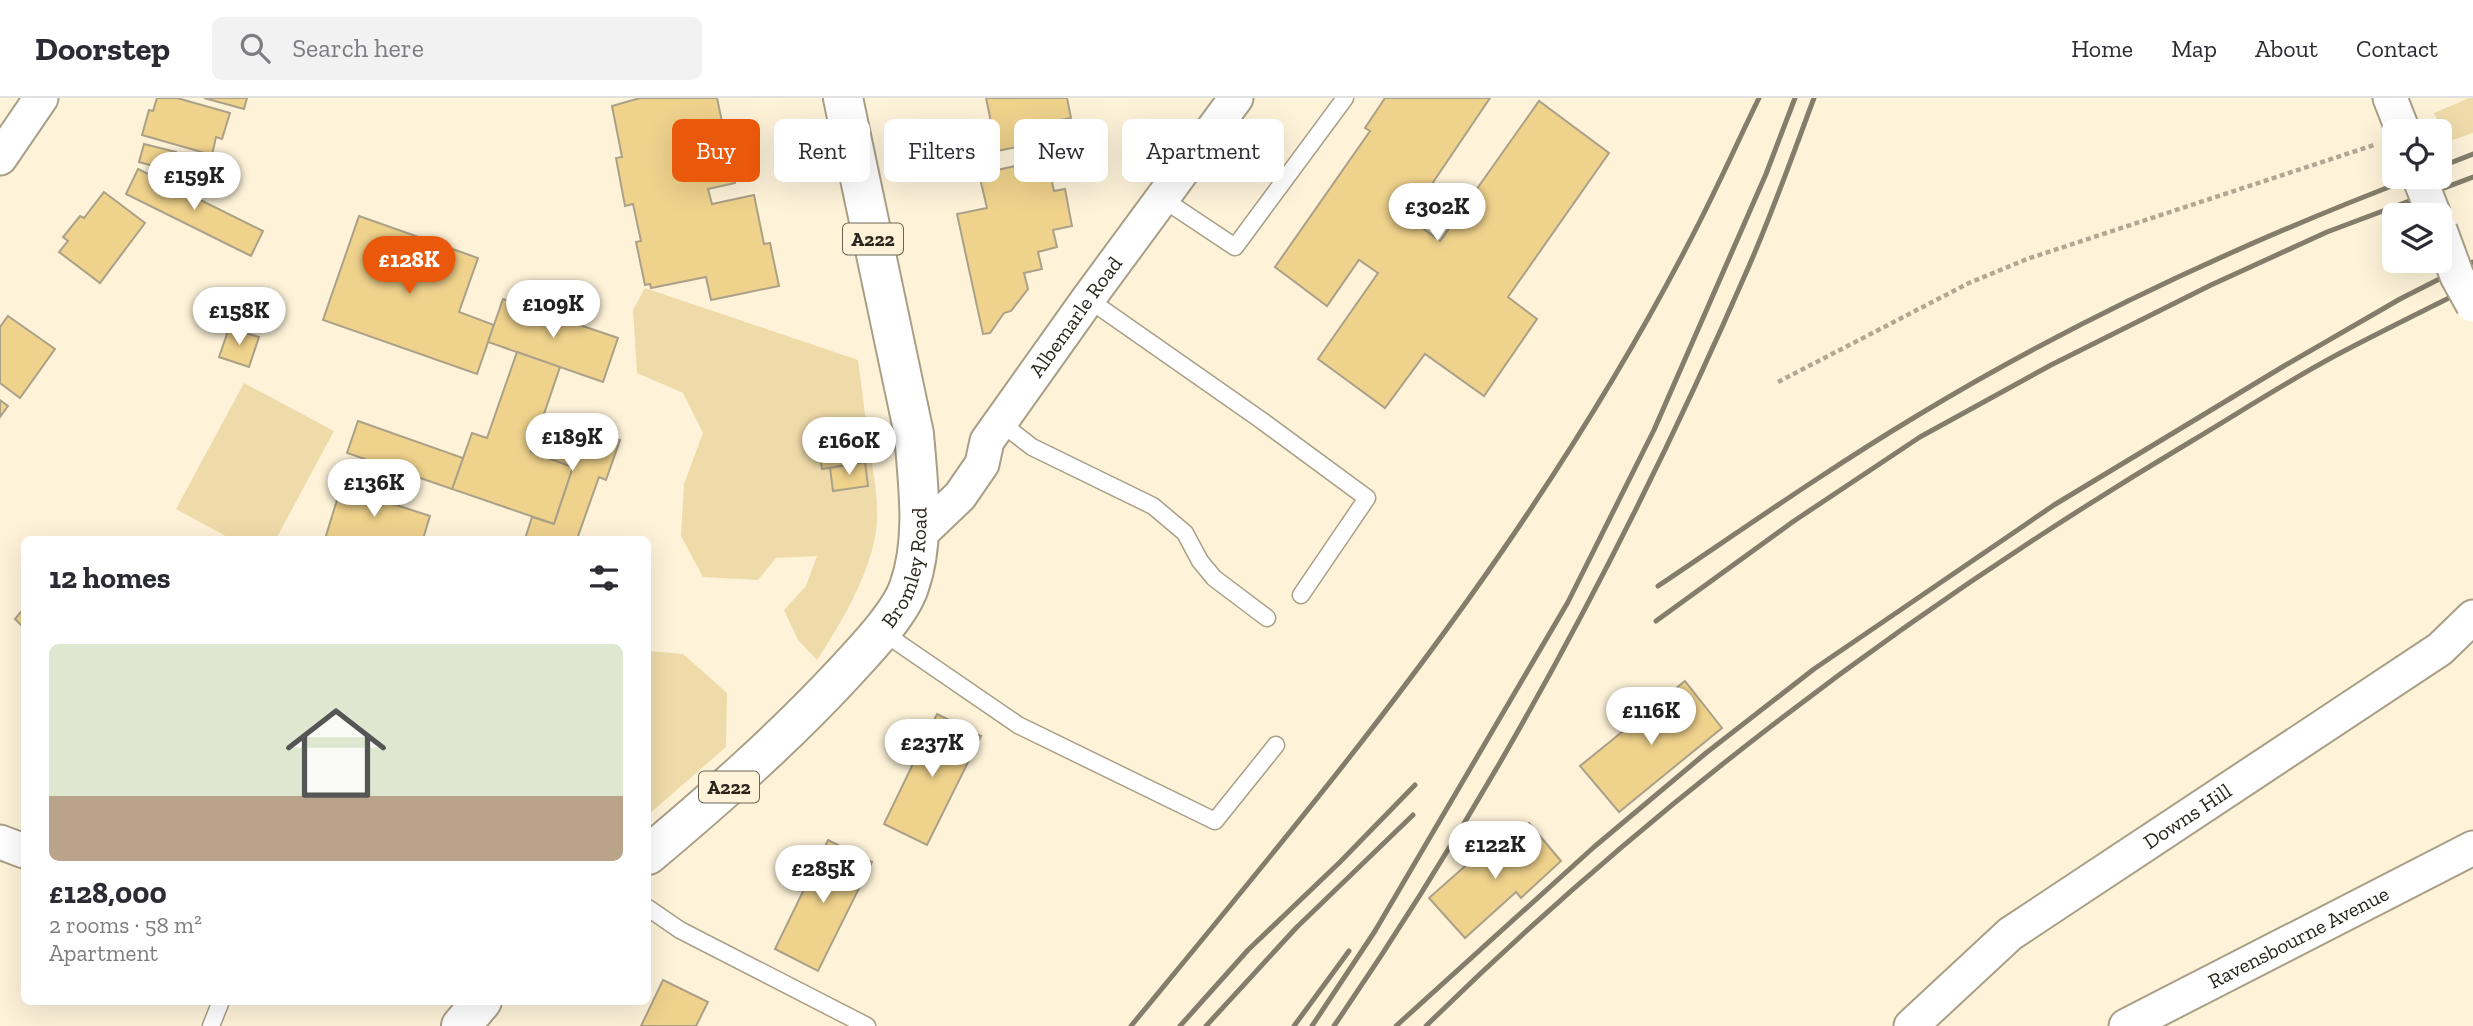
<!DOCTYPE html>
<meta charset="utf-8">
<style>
body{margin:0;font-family:"Zilla Slab",serif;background:#f2f2f3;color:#2b2b33;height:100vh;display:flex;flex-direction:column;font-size:26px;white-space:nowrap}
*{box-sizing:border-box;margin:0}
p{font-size:23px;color:#7c7c81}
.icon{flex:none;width:38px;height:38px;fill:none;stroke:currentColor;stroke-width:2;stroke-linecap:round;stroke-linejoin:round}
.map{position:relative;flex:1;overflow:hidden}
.drawer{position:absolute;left:21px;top:438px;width:630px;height:469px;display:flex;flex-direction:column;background:#fff;border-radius:10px;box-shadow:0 7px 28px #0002}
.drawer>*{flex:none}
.top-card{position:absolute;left:672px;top:21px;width:665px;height:63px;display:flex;gap:14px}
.controls{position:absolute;left:2382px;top:21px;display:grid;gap:14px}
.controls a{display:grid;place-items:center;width:70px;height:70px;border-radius:10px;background:#fff;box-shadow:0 7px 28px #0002;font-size:35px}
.price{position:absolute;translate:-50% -60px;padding:0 16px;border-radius:24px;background:#fff;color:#222;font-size:23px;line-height:46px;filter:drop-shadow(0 2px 4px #0008)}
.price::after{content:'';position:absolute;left:50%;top:42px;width:21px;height:16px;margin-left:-10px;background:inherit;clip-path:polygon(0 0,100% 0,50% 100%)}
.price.selected{background:#ea580c;color:#fff}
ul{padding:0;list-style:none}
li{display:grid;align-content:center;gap:14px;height:371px;padding:0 28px}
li+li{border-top:2px solid #e1e1e2}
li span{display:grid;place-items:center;height:217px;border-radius:10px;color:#555}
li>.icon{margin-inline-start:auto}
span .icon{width:126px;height:126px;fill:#fffc;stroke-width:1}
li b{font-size:30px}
h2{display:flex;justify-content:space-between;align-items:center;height:84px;padding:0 28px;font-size:30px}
.pill{padding:0 24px;border-radius:10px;background:#fff;box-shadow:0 7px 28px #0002;font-size:24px;line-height:63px}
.pill.selected{background:#ea580c;color:#fff}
header{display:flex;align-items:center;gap:42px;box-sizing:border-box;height:98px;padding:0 35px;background:#fff;border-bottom:2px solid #e1e1e2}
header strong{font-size:33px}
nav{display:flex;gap:38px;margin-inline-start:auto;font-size:24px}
.search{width:490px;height:63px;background:#f2f2f3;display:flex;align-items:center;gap:18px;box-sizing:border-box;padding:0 24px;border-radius:10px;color:#7c7c81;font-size:26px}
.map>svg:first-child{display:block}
.green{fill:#efdbaa}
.building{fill:#efd28c;stroke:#aba189;stroke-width:2}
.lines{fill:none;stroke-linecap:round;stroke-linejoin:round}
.service-casing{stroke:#a99f87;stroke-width:19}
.minor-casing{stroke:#a99f87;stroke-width:37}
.primary-casing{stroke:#a99f87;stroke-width:42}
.path{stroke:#b1a894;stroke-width:4.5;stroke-dasharray:5 3.5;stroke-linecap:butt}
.service{stroke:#fff;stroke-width:16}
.minor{stroke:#fff;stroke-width:33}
.primary{stroke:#fff;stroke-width:38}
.rail{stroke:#847d6c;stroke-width:5}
.minor-bridge-casing{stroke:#a99f87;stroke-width:37;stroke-linecap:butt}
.minor-bridge{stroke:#fff;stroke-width:33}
.labels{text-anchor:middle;stroke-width:5;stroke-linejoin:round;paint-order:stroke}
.shield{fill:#fef3d9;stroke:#6a6455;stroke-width:2}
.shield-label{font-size:19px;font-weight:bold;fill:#2a261c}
.street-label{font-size:21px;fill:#2a261c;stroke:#fef3d9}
</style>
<header>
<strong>Doorstep</strong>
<div class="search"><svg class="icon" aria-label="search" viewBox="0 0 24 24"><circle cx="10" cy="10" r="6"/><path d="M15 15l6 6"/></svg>Search here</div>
<nav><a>Home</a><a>Map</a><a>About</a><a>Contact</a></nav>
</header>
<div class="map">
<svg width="2473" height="928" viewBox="0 0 2473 928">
<rect width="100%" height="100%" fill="#fef3d9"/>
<g class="green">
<path d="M2469,0H2473V35L2447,44L2434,15Z"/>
<path d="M645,190L858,262C862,293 866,323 870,354C874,377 878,400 877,424C874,470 842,524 817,562L798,542L784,512L806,488L817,458L776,460L758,482L703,479L681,438L684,386L703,335L683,295L637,275L633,212Z"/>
<path d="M244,285L334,333L276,441H231L176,411Z"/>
<path d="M648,507L650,553L683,556L727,595L726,649L648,717Z"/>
</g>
<g class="building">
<path d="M157,0H177L230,15L222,41L216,39L212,57L142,37L149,12L153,13Z"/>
<path d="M204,0H247L244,11Z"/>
<path d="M640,0H717L735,85L708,91L712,106L754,97L764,146L770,145L779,188L711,202L706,179L651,190L650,186L645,187L636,144L641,143L633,106L625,108L616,60L622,59L612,8Z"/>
<path d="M986,0H1067L1071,20L1043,25L1047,43L997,53Z"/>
<path d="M1385,0H1490L1409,120L1440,143L1539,3L1609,55L1508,199L1537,221L1484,298L1425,256L1385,310L1318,261L1378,175L1359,162L1327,208L1275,169L1370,33L1365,30Z"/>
<path d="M144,46L176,54L171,73L139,64Z"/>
<path d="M1047,61L1054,93L1065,91L1072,128L1053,132L1057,149L1038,154L1042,171L1024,175L1028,191L1011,213L1004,215L990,235L983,236L957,116L987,110L979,76Z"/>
<path d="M138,71L263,133L251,158L126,96Z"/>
<path d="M104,94L145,125L100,185L59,154L68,143L63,139L80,118L84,120Z"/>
<path d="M359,118L478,160L459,214L494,227L477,276L323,222Z"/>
<path d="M503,201L618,240L603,284L488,244Z"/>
<path d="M8,218L55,251L20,300L0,285V229Z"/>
<path d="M229,230L259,239L249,269L219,259Z"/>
<path d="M517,254L560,269L531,354L573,369L554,426L452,391L472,335L487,340Z"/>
<path d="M0,302L8,308L0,319Z"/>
<path d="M544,316L620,342L606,382L599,379L577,441H525L532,419L554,426L573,369L531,354Z"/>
<path d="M358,323L463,360L452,391L347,355Z"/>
<path d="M867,326L872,363L822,371L818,345L837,342L835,331Z"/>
<path d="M865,364L868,388L833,393L830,370Z"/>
<path d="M341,389L430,418L423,441H325Z"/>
<path d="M24,510V530L15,521Z"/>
<path d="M1685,583L1722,630L1619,714L1580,668Z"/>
<path d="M937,616L981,638L927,747L884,726Z"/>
<path d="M1529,725L1561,763L1521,800L1516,794L1465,840L1429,800L1481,754L1490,765Z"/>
<path d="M828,742L872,764L818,873L775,851Z"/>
<path d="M663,882L708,904L696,928H641Z"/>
</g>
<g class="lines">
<defs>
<g id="service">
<path d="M1163,101L1235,149L1345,0"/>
<path d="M1088,201L1261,322L1367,400L1301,497"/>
<path d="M1001,325L1032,349L1153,408L1185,435L1200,463L1214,480L1267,520"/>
<path d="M881,533L1018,627L1215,723L1276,647"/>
<path d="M648,810L680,832L867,928"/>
<path d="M211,928L221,903"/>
</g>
<g id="minor">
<path d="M2390,0L2403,33"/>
<path d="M0,60L41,0"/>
<path id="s1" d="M918,438L960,398L982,366L987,343L1088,201L1236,0"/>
<path d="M0,744L24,753"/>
<path id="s2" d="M1911,928L2010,836L2440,551L2473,519"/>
<path id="s3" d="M2126,928L2473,750"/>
</g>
<g id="primary">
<path id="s4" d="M648,757C717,699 784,640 846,573C865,552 900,516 909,489C926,441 918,386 914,336L843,0"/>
<path d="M461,928L482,903"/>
</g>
</defs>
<use href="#service" class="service-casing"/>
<use href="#minor" class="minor-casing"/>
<use href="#primary" class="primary-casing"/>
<path class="path" d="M1778,284L1969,185L2027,161L2374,47"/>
<use href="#service" class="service"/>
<use href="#minor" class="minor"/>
<use href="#primary" class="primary"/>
<g class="rail">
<path d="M2440,69L2473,56"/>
<path d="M1658,488C1743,431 1827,372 1915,319C2073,223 2242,145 2415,79"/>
<path d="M1656,523L1794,423L1920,339L2051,267L2211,187L2327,134L2473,79"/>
<path d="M1131,928C1266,764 1403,601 1522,424C1588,326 1650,223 1703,117C1722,79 1740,39 1759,0"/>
<path d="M1180,928L1248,852L1340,764L1415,687"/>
<path d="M1206,928L1296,830L1413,717"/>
<path d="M1294,928L1349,853"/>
<path d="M1312,928L1375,833L1568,504L1654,332L1766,76L1795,0"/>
<path d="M1334,928C1498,689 1634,433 1749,168C1773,113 1793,56 1814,0"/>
<path d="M1396,928L1594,749L1706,655L1814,571L2054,407L2284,268L2400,201L2473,164"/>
<path d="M1426,928C1655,703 1914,509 2190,344C2242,313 2292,280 2346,252C2388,230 2431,209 2473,188"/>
</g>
<defs>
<g id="minor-bridge">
<path d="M2419,79L2434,117"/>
<path d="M2440,132L2457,178L2473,207"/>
</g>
</defs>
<use href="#minor-bridge" class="minor-bridge-casing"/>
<use href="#minor-bridge" class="minor-bridge"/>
</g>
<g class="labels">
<g class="shield">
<rect x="843" y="125.5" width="60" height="31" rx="5"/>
<rect x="699" y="673.5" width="60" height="31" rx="5"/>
</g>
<g class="shield-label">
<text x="873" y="148">A222</text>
<text x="729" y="696">A222</text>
</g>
<g class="street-label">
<text dy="7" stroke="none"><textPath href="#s1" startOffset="273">Albemarle Road</textPath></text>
<text dy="7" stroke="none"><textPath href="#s4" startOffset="394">Bromley Road</textPath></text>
<text dy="7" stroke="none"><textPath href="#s2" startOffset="348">Downs Hill</textPath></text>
<text dy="7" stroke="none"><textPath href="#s3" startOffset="194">Ravensbourne Avenue</textPath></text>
</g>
</g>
</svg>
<div class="controls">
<a><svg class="icon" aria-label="locate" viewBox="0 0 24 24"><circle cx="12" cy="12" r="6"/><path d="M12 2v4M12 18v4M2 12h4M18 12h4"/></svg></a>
<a><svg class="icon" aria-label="layers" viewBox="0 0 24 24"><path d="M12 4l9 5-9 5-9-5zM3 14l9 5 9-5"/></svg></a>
</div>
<b class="price" style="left:194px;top:114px">£159K</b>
<b class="price" style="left:1437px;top:145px">£302K</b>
<b class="price selected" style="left:409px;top:198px">£128K</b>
<b class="price" style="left:553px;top:242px">£109K</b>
<b class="price" style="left:239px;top:249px">£158K</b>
<b class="price" style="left:572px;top:375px">£189K</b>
<b class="price" style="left:849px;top:379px">£160K</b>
<b class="price" style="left:374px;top:421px">£136K</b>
<b class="price" style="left:1651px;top:649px">£116K</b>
<b class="price" style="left:932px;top:681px">£237K</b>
<b class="price" style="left:1495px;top:783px">£122K</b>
<b class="price" style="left:823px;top:807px">£285K</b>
<div class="top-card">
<a class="pill selected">Buy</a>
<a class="pill">Rent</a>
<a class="pill">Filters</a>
<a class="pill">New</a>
<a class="pill">Apartment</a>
</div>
<section class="drawer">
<h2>12 homes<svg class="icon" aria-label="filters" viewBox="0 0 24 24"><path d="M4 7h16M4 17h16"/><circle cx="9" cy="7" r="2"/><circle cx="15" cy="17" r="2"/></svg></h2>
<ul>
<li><span style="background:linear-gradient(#dfe7d0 70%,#b9a48a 0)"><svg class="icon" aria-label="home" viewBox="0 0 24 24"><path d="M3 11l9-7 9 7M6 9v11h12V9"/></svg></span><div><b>£128,000</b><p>2 rooms · 58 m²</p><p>Apartment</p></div></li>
</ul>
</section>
</div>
